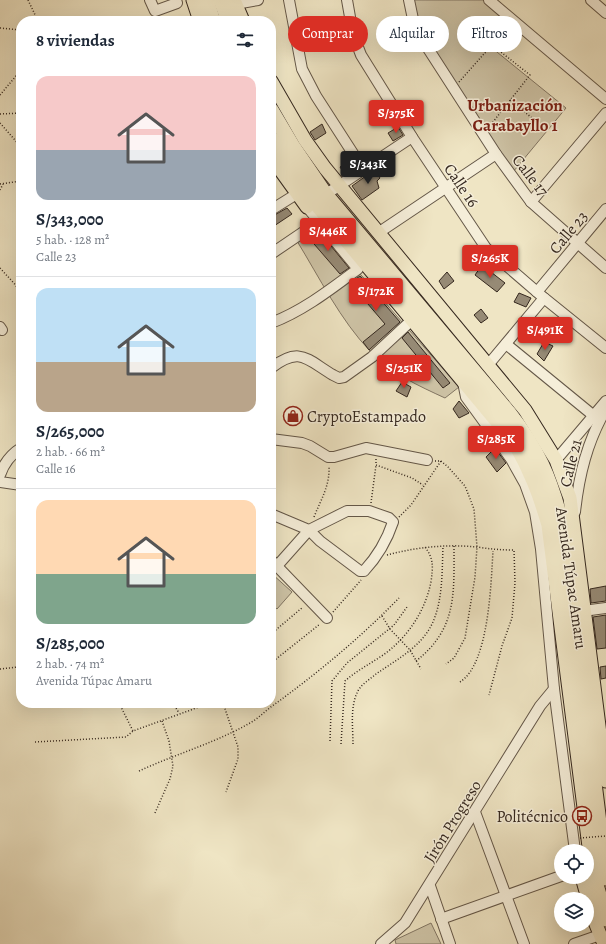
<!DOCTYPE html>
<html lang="es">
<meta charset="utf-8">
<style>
body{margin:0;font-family:Alegreya,serif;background:#f2f2f3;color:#1f2937;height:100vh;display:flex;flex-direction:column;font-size:15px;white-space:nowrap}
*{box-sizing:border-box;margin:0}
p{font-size:13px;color:#747a83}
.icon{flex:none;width:22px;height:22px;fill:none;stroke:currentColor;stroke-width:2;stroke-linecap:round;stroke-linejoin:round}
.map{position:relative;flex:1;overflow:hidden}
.drawer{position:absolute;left:16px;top:16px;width:260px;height:692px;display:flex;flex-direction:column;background:#fff;border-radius:16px;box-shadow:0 4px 16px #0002}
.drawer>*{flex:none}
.top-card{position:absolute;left:288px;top:16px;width:258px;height:36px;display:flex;gap:8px}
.fabs{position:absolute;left:554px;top:844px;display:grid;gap:8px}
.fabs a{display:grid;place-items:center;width:40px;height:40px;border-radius:50%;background:#fff;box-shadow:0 4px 16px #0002;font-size:20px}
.price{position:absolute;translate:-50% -34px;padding:0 9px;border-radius:4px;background:#d93025;color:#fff;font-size:13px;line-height:26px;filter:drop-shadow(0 1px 2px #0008)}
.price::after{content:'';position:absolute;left:50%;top:24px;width:12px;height:9px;margin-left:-6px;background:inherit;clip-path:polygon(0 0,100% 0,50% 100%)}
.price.on{background:#222;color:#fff}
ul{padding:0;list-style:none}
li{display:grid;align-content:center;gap:8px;height:212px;padding:0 20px}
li+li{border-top:1px solid #e0e1e3}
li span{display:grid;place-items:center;height:124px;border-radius:12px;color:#555}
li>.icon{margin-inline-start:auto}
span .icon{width:72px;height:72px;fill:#fffc;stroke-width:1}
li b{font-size:17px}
h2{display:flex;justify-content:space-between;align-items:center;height:48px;padding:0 20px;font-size:17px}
.pill{padding:0 14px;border-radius:18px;background:#fff;box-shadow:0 4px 16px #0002;font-size:14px;line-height:36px}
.pill.on{background:#d93025;color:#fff}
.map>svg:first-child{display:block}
.green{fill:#cfc5a8;stroke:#827664}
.building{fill:#968a75;stroke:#35281f}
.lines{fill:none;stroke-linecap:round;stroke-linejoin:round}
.minor-casing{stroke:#645748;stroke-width:12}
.major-casing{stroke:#35281f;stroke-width:15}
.highway-casing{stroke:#35281f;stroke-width:17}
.path{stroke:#35281f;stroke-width:1.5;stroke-dasharray:1 2;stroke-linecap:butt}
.minor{stroke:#f5eed9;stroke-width:10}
.major{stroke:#efe5c4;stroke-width:13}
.highway{stroke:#efe5c4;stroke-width:15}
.path-bridge{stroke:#35281f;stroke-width:1.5;stroke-dasharray:1 2;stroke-linecap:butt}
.labels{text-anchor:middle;stroke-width:3;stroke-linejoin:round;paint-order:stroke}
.street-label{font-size:16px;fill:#35281f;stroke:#f5eed9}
.poi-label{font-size:16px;fill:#35281f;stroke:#f5eed9;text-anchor:start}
.neighbourhood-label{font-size:17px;font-weight:bold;fill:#7a1f14;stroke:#f5eed9}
</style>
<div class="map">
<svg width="606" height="944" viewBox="0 0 606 944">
<rect width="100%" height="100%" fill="#efe5c4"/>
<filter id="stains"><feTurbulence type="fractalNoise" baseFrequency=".005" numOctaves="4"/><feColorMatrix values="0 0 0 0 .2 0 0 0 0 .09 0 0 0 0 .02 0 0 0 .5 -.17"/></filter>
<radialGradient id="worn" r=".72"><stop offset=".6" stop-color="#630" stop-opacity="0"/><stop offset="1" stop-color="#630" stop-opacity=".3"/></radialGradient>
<g class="green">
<path d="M412,0H485L513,23L492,48L566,108L513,172L420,32Z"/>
<path d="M319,227L459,387L445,398C419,386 390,373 370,351C341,321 319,277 297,241Z"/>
<path d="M271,573L292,592L277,609L271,604Z"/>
<path d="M431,923L441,944H396L395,940Z"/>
</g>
<g class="building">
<path d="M322,124L326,133L315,140L310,132Z"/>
<path d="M398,127L403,135L393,141L388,133Z"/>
<path d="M350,160L354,166L344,173L340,167Z"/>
<path d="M377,168L380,174L378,175L380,178L377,181L379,188L362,200L352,186Z"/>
<path d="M287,208L292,214L271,228V217Z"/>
<path d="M318,230L349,268L340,274L308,237Z"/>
<path d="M482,265L505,283L497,292L475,275Z"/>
<path d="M447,272L454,281L444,289L439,281Z"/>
<path d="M360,276L400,322L369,350L363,342L385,324L350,283Z"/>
<path d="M519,293L531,298L526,307L514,302Z"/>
<path d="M481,309L488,318L481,323L474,315Z"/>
<path d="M408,332L450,383L443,388L402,338Z"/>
<path d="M544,342L553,346L544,361L537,354Z"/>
<path d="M402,382L411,387L407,397L396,391Z"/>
<path d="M459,401L469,413L459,418L453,409Z"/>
<path d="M290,410L300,413L297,422L287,420Z"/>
<path d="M495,448L506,463L497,472L486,457Z"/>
<path d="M606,586V601L591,603L590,589Z"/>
<path d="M606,615V648L597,649L593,617Z"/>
<path d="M606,666V678L601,679L600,667Z"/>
</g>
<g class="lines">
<defs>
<g id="minor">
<path d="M150,0L155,11L177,3L176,0"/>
<path d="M289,0L302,69L316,96L363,169"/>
<path d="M347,0L353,34L361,55L412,137L486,248L544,298L606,348"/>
<path d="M409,0L414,24L418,33L496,154L531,202L606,268"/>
<path d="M489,0L606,99"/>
<path d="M591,0L606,13"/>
<path d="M230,5L258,0"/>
<path d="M531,202L606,113"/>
<path d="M271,210L303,190"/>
<path d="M378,233L496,154"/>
<path d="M271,254L324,218"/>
<path d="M537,292L606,209"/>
<path d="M271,323C303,311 331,289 358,269L307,207L412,137"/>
<path d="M0,327L2,330"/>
<path d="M506,344L594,416"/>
<path d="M488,365L544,298"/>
<path d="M271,368C300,346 306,359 333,375L339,378L344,377L372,357L413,319"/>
<path d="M463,382L466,397L511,459L525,484L535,512L541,549L554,689L575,851"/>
<path d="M271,439L302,443L310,446L328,457H334L366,448L427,460"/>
<path d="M556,460L606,401"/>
<path d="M0,475C4,463 10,455 21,448"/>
<path d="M0,482L21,485"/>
<path d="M575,512C579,475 587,442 606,409"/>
<path d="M271,514L309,530L320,541L360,571H364C377,557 387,540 393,522L389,518L369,511H347L309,530L277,566"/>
<path d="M271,560L327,618"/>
<path d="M583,611L606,608"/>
<path d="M475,812L524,944"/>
<path d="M430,886L450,944"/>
<path d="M441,919L561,876"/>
<path d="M381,944L405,923L540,706L554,689"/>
<path d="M574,944L600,935"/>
</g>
<g id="major">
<path d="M193,0L200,21"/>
<path d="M234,0L243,21"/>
<path d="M271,81L305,140L325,168L525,410L556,460L570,498L606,781"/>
<path d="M271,157L307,207"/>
<path d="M582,877L593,917L604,944"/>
</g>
<g id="highway">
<path d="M206,0L213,21"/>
<path d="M221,0L229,21"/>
<path d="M271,110L293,147L325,194L508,412C537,449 550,477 561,522L606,878"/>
<path d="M271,138L315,202L514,441C531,470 540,494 549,525L594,878L606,919"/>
</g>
</defs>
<use href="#minor" class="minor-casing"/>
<use href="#major" class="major-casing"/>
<use href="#highway" class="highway-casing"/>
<g class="path">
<path d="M28,0L38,21"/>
<path d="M0,28L21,30"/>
<path d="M459,82L508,27"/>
<path d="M0,95L21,70"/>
<path d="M21,100L18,107L21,113"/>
<path d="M510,100L543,127"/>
<path d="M0,114L21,113"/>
<path d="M0,123L21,147"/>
<path d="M489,127L530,75L492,45"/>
<path d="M0,184L21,181"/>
<path d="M0,190L3,184"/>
<path d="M0,268L21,291"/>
<path d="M16,287L21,281"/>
<path d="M376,459V465L412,478L423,485"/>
<path d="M435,461H441L448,467L465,486L474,509L477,547L475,577L465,638L454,658L446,664"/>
<path d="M371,503L376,465"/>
<path d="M314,517C321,499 330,486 329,466"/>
<path d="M399,517L411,505L441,461"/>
<path d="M387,555C417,547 447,544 477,547C490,549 501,550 514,550L515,583L512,618L502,646L489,695"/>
<path d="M333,612L361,580"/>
<path d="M382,616L390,629L410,650L421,669"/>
<path d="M271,634L303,607"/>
<path d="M416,661C457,629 454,594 454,546"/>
<path d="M271,663L320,624"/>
<path d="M0,669L18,667L21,668"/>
<path d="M460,682C489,664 491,583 493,551"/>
<path d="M119,703L133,731"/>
<path d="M173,703L179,713"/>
<path d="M223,703L238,747V759L226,792"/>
<path d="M330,741L332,681L347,663L394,625L407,607"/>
<path d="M35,742L126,737L133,731L210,703"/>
<path d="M341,744L345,681C357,670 372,663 386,653C409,635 425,611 431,582C433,567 434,559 425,547"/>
<path d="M353,744C353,729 350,708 357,693C360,685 369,680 376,674C396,660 421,647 432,624C443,601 442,571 443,546"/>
<path d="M139,771C176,754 215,743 250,723C259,718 266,710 275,704C319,672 361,637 399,598"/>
<path d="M155,813L170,779L173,766L169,741L162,721"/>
</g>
<use href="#minor" class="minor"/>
<use href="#major" class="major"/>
<use href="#highway" class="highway"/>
<path class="path-bridge" d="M580,838L606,836"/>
</g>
<defs>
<symbol id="shop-ring" viewBox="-11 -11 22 22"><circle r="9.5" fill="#f5eed9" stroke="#8f2418" stroke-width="1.5"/><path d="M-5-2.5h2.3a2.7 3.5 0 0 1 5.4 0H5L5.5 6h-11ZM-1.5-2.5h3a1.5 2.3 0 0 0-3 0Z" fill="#8f2418"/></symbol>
<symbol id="bus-ring" viewBox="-11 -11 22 22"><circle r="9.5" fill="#f5eed9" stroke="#8f2418" stroke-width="1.5"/><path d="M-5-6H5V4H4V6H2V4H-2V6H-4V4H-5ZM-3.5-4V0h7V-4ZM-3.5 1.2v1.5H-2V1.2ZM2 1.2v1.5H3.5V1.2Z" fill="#8f2418"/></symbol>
</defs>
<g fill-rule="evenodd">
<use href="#shop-ring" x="282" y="405" width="22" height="22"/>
<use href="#bus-ring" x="571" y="805" width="22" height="22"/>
</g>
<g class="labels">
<g class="street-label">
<text transform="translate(531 175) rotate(52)" y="6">Calle 17</text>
<text transform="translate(462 185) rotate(56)" y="6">Calle 16</text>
<text transform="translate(568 232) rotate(-50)" y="6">Calle 23</text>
<text transform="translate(570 463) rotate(-76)" y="6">Calle 21</text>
<text transform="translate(572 578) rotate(82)" y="6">Avenida Túpac Amaru</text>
<text transform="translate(452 821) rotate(-58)" y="6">Jirón Progreso</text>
</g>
<g class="poi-label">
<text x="307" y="422">CryptoEstampado</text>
<text x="568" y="822" text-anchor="end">Politécnico</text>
</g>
<g class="neighbourhood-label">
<text x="515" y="111">Urbanización<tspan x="515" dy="20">Carabayllo 1</tspan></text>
</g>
</g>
<rect width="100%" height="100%" filter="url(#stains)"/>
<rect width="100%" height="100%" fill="url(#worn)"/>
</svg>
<div class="fabs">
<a><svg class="icon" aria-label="locate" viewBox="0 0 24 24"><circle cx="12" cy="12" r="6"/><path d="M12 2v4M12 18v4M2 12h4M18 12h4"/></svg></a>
<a><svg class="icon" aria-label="layers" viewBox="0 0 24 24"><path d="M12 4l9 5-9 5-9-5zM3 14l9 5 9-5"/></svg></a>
</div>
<b class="price" style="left:396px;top:134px">S/375K</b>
<b class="price on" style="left:368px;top:185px">S/343K</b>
<b class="price" style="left:328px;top:252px">S/446K</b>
<b class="price" style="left:490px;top:279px">S/265K</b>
<b class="price" style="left:376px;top:312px">S/172K</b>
<b class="price" style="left:545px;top:351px">S/491K</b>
<b class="price" style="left:404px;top:389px">S/251K</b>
<b class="price" style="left:496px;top:460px">S/285K</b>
<div class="top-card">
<a class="pill on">Comprar</a>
<a class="pill">Alquilar</a>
<a class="pill">Filtros</a>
</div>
<section class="drawer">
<h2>8 viviendas<svg class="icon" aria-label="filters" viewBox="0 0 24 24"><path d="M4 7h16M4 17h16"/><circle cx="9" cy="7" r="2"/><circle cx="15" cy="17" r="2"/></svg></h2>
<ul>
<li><span style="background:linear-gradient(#f6c9c9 60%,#9aa5b1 0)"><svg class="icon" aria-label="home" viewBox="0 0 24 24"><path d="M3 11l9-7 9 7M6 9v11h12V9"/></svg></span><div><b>S/343,000</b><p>5 hab. · 128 m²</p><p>Calle 23</p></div></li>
<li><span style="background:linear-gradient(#bfe0f5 60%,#b9a48a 0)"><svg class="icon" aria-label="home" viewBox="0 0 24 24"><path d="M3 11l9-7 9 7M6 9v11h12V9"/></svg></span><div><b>S/265,000</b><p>2 hab. · 66 m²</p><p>Calle 16</p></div></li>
<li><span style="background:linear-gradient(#ffd9b3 60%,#7fa58c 0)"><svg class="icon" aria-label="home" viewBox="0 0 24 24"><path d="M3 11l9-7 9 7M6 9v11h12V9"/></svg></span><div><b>S/285,000</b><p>2 hab. · 74 m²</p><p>Avenida Túpac Amaru</p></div></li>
</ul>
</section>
</div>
